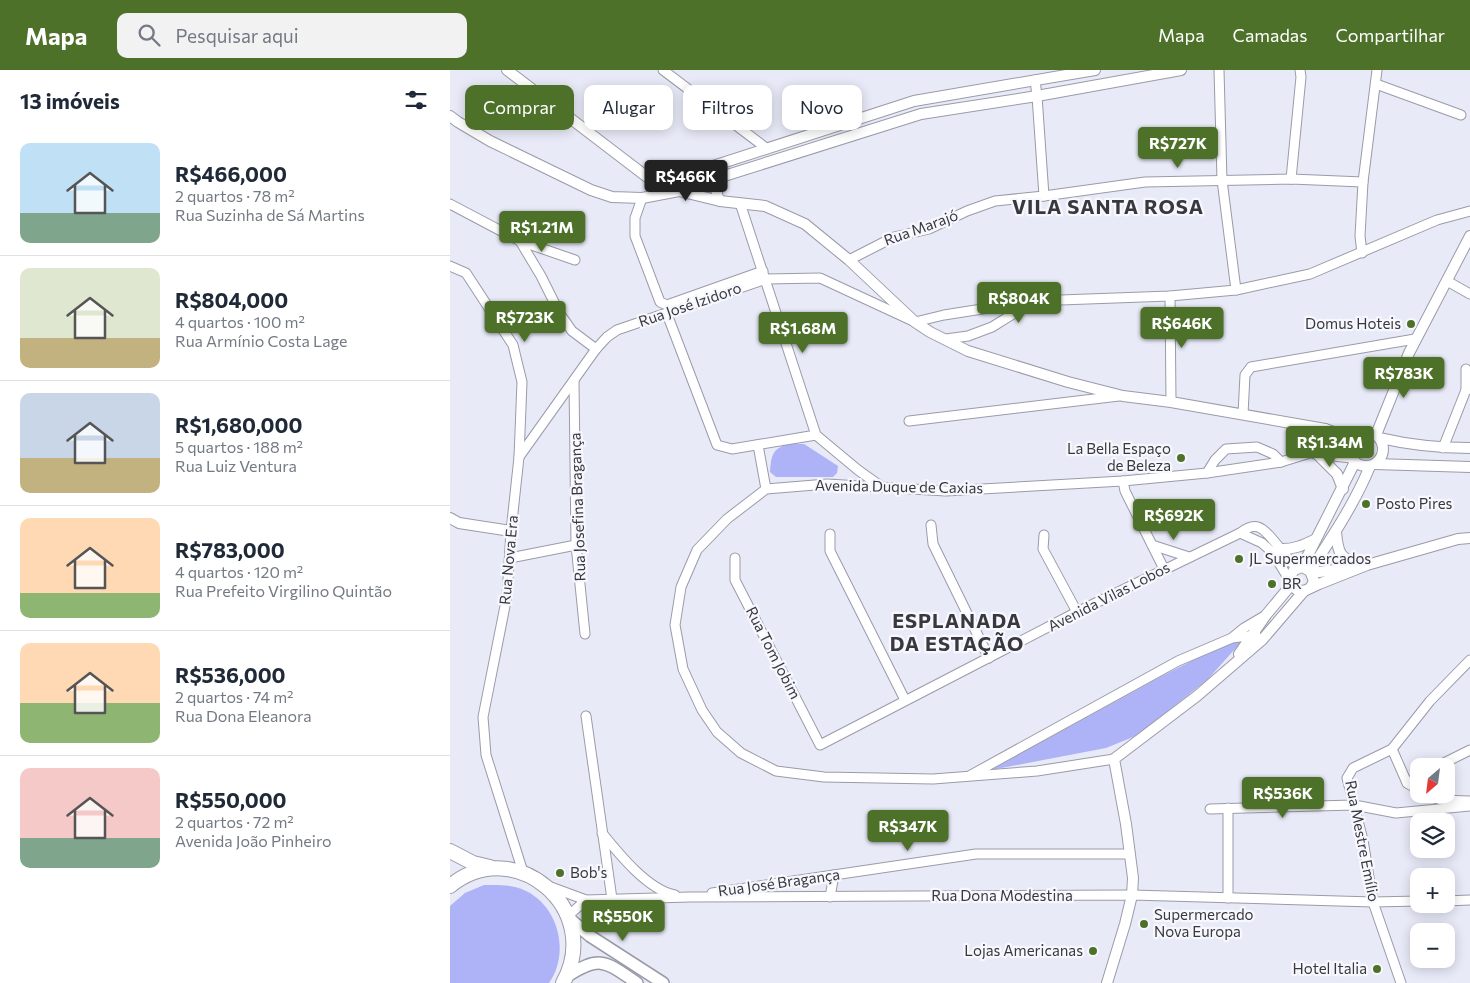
<!DOCTYPE html>
<html lang="pt">
<meta charset="utf-8">
<style>
body{margin:0;font-family:Commissioner,sans-serif;background:#f2f2f3;color:#1f2937;height:100vh;display:flex;flex-direction:column;font-size:19px;white-space:nowrap}
*{box-sizing:border-box;margin:0}
p{font-size:16px;color:#747a83}
.icon{flex:none;width:28px;height:28px;fill:none;stroke:currentColor;stroke-width:2;stroke-linecap:round;stroke-linejoin:round}
.map{position:relative;flex:1;overflow:hidden}
.sheet{display:flex;flex-direction:column;background:#fff;width:450px}
.sheet>*{flex:none}
.guide{position:absolute;left:15px;top:15px;width:475px;height:45px;display:flex;gap:10px}
.needle{width:32px;rotate:208deg}
.fabs{position:absolute;left:960px;top:688px;display:grid;gap:10px}
.fabs a{display:grid;place-items:center;width:45px;height:45px;border-radius:10px;background:#fff;box-shadow:0 2px 12px #0003;font-size:25px}
.price{position:absolute;translate:-50% -42px;padding:0 11px;border-radius:5px;background:#4e712a;color:#fff;font-size:16px;line-height:32px;filter:drop-shadow(0 1px 2px #0008)}
.price::after{content:'';position:absolute;left:50%;top:30px;width:15px;height:11px;margin-left:-8px;background:inherit;clip-path:polygon(0 0,100% 0,50% 100%)}
.price.on{background:#222;color:#fff}
ul{padding:0;list-style:none}
li{display:flex;align-items:center;gap:15px;height:125px;padding:0 20px}
li+li{border-top:1px solid #e0e1e3}
li span{display:grid;place-items:center;flex:none;width:140px;height:100px;border-radius:10px;color:#555}
li>.icon{margin-inline-start:auto}
span .icon{width:60px;height:60px;fill:#fffc;stroke-width:1}
li b{font-size:21px}
h2{display:flex;justify-content:space-between;align-items:center;height:60px;padding:0 20px;font-size:21px}
.tag{padding:0 18px;border-radius:10px;background:#fff;box-shadow:0 2px 12px #0003;font-size:18px;line-height:45px}
.tag.on{background:#4e712a;color:#fff}
header{display:flex;align-items:center;gap:30px;box-sizing:border-box;height:70px;padding:0 25px;background:#4e712a;color:#fff}
header strong{font-size:24px}
nav{display:flex;gap:28px;margin-inline-start:auto;font-size:18px}
.search{width:350px;height:45px;background:#f2f2f3;display:flex;align-items:center;gap:12px;box-sizing:border-box;padding:0 18px;border-radius:10px;color:#747a83;font-size:19px}
main{display:flex;flex:1;min-height:0}
.map>svg:first-child{display:block}
.green{fill:#aeb2f7}
.lines{fill:none;stroke-linecap:round;stroke-linejoin:round}
.minor-casing{stroke:#9a9ba9;stroke-width:11}
.tertiary-casing{stroke:#9a9ba9;stroke-width:12}
.secondary-casing{stroke:#9a9ba9;stroke-width:14}
.primary-casing{stroke:#9a9ba9;stroke-width:16}
.minor{stroke:#fff;stroke-width:9}
.tertiary{stroke:#fff;stroke-width:10}
.secondary{stroke:#fff;stroke-width:11}
.primary{stroke:#fff;stroke-width:14}
.poi-dot{fill:#4e712a;stroke:#f7f8fe;stroke-width:2}
.labels{text-anchor:middle;stroke-width:4.5;stroke-linejoin:round;paint-order:stroke}
.street-label{font-size:15px;fill:#38383e;stroke:#f7f8fe}
.poi-label{font-size:15px;fill:#38383e;stroke:#f7f8fe;text-anchor:start}
.district-label{font-size:20px;font-weight:bold;letter-spacing:1px;fill:#38383e;stroke:#f7f8fe}
</style>
<header>
<strong>Mapa</strong>
<div class="search"><svg class="icon" aria-label="search" viewBox="0 0 24 24"><circle cx="10" cy="10" r="6"/><path d="M15 15l6 6"/></svg>Pesquisar aqui</div>
<nav><a>Mapa</a><a>Camadas</a><a>Compartilhar</a></nav>
</header>
<main>
<section class="sheet">
<h2>13 imóveis<svg class="icon" aria-label="filters" viewBox="0 0 24 24"><path d="M4 7h16M4 17h16"/><circle cx="9" cy="7" r="2"/><circle cx="15" cy="17" r="2"/></svg></h2>
<ul>
<li><span style="background:linear-gradient(#bfe0f5 70%,#7fa58c 0)"><svg class="icon" aria-label="home" viewBox="0 0 24 24"><path d="M3 11l9-7 9 7M6 9v11h12V9"/></svg></span><div><b>R$466,000</b><p>2 quartos · 78 m²</p><p>Rua Suzinha de Sá Martins</p></div></li>
<li><span style="background:linear-gradient(#dfe7d0 70%,#c2b280 0)"><svg class="icon" aria-label="home" viewBox="0 0 24 24"><path d="M3 11l9-7 9 7M6 9v11h12V9"/></svg></span><div><b>R$804,000</b><p>4 quartos · 100 m²</p><p>Rua Armínio Costa Lage</p></div></li>
<li><span style="background:linear-gradient(#c9d6e8 65%,#c2b280 0)"><svg class="icon" aria-label="home" viewBox="0 0 24 24"><path d="M3 11l9-7 9 7M6 9v11h12V9"/></svg></span><div><b>R$1,680,000</b><p>5 quartos · 188 m²</p><p>Rua Luiz Ventura</p></div></li>
<li><span style="background:linear-gradient(#ffd9b3 75%,#8fb573 0)"><svg class="icon" aria-label="home" viewBox="0 0 24 24"><path d="M3 11l9-7 9 7M6 9v11h12V9"/></svg></span><div><b>R$783,000</b><p>4 quartos · 120 m²</p><p>Rua Prefeito Virgilino Quintão</p></div></li>
<li><span style="background:linear-gradient(#ffd9b3 60%,#8fb573 0)"><svg class="icon" aria-label="home" viewBox="0 0 24 24"><path d="M3 11l9-7 9 7M6 9v11h12V9"/></svg></span><div><b>R$536,000</b><p>2 quartos · 74 m²</p><p>Rua Dona Eleanora</p></div></li>
<li><span style="background:linear-gradient(#f6c9c9 70%,#7fa58c 0)"><svg class="icon" aria-label="home" viewBox="0 0 24 24"><path d="M3 11l9-7 9 7M6 9v11h12V9"/></svg></span><div><b>R$550,000</b><p>2 quartos · 72 m²</p><p>Avenida João Pinheiro</p></div></li>
</ul>
</section>
<div class="map">
<svg width="1020" height="913" viewBox="0 0 1020 913">
<rect width="100%" height="100%" fill="#e8eaf8"/>
<g class="green">
<path d="M338,374H354L388,396L387,403L383,407H326L320,402C321,386 322,379 338,374Z"/>
<path d="M793,570L758,609L688,665L656,678L541,700L712,606L777,573Z"/>
<path d="M34,815C48,815 63,814 76,821C109,837 120,883 99,913H0V836L15,823Z"/>
</g>
<g class="lines">
<defs>
<g id="minor">
<path d="M213,0L316,78"/>
<path d="M769,0L772,110L786,220"/>
<path d="M585,10L587,26L594,126"/>
<path d="M926,14L1011,45"/>
<path d="M841,109L851,7L850,0"/>
<path d="M192,128L185,148V166L210,232L217,235L313,201"/>
<path d="M290,133L366,365L408,400L429,415"/>
<path d="M0,134L70,171L91,206L110,244L122,261L146,279"/>
<path d="M70,171L125,190"/>
<path d="M912,183L910,166L913,112L927,0"/>
<path d="M399,190L444,167L479,159L517,141L545,131L594,126L695,112L841,109L913,112"/>
<path d="M0,196L16,203L63,275L72,312L69,387L61,461L57,526L33,647L36,685L73,802"/>
<path d="M997,211L1020,224"/>
<path d="M720,226L721,332"/>
<path d="M217,244L267,375L282,379L366,365"/>
<path d="M496,269L518,266L542,257L579,234"/>
<path d="M1016,299V320"/>
<path d="M124,311L126,475L135,564"/>
<path d="M793,344L795,305L801,297L965,269"/>
<path d="M459,351L669,326"/>
<path d="M308,375L316,419"/>
<path d="M993,378L1016,320L1020,319"/>
<path d="M865,384L902,388"/>
<path d="M69,387L146,279L157,267L167,260L316,209L370,208L465,252L494,245L583,231L720,226L786,220L860,204L987,150L1020,141"/>
<path d="M757,403L765,390L776,379L807,377L823,384L831,392"/>
<path d="M673,411L675,421L714,499"/>
<path d="M481,455L483,474L539,588"/>
<path d="M380,464V481L455,630"/>
<path d="M594,465L593,479L627,542"/>
<path d="M702,475L739,487"/>
<path d="M60,488L126,475"/>
<path d="M285,488V510L370,675L627,542L790,463"/>
<path d="M840,511L823,483L812,473L790,463C795,459 802,455 808,457C819,460 836,489 847,498"/>
<path d="M783,567L794,558L816,545"/>
<path d="M136,646L162,829"/>
<path d="M942,679L957,713L969,720"/>
<path d="M664,689L587,701L483,709L374,707L326,701L291,683L267,662L252,640L233,599L225,555L231,517L247,480L277,449L316,419L377,414L496,421L673,411L757,403L831,392L876,378L900,374"/>
<path d="M988,696L1020,680"/>
<path d="M521,705L728,591L782,568L806,565"/>
<path d="M957,713L969,707"/>
<path d="M975,724L991,730L1019,731"/>
<path d="M778,738V828"/>
<path d="M760,739L904,735L946,743L1020,736"/>
<path d="M152,763C169,784 198,820 225,825"/>
<path d="M98,816L136,830L240,827L682,825L923,832L969,831"/>
<path d="M262,823L526,784H680"/>
<path d="M380,827L384,805"/>
<path d="M996,831L1020,830"/>
<path d="M119,845L136,830"/>
<path d="M951,913L923,832L913,770L897,708L903,698L942,679L980,631L1020,590"/>
</g>
<g id="tertiary">
<path d="M57,0L201,110L218,107"/>
<path d="M0,46L8,52L40,71L141,120L162,127L192,128L229,121L235,116L271,107L471,44L587,26L731,0"/>
<path d="M232,106L464,31L645,0"/>
<path d="M229,121L270,131L315,136L355,154L399,190L465,252L480,262L518,281L618,312L673,326L721,332L875,359L902,369"/>
<path d="M270,131C264,122 267,116 271,107"/>
<path d="M875,359L880,369L876,378"/>
<circle cx="916" cy="379" r="17"/>
<path d="M926,365L959,283L1020,166"/>
<path d="M930,368C960,375 989,378 1020,378"/>
<path d="M868,385L887,404L893,419"/>
<path d="M925,394L1020,397"/>
<path d="M0,448L9,453L61,461"/>
<path d="M886,462C888,485 890,488 912,496"/>
<path d="M829,479C843,480 854,475 866,469"/>
<path d="M852,497L905,392"/>
<path d="M860,501C882,467 905,433 920,396"/>
<path d="M862,503L899,498"/>
<path d="M861,517L864,511L860,501L852,497L844,500L840,507L841,515L847,520L854,521L869,514L917,495L1008,469L1020,468"/>
<path d="M789,584L816,545L841,515"/>
<path d="M657,913L675,854L682,825L683,808L676,754L664,689L747,626L812,570L854,521"/>
</g>
<g id="secondary">
<path d="M121,850L140,866L213,913"/>
<path d="M116,907C151,884 156,892 187,913"/>
</g>
<g id="primary">
<path d="M0,781L23,793L40,797"/>
<path d="M0,816C65,763 154,839 113,913"/>
</g>
</defs>
<use href="#minor" class="minor-casing"/>
<use href="#tertiary" class="tertiary-casing"/>
<use href="#secondary" class="secondary-casing"/>
<use href="#primary" class="primary-casing"/>
<use href="#minor" class="minor"/>
<use href="#tertiary" class="tertiary"/>
<use href="#secondary" class="secondary"/>
<use href="#primary" class="primary"/>
</g>
<g class="poi-dot">
<circle cx="961" cy="254" r="5"/>
<circle cx="731" cy="388" r="5"/>
<circle cx="916" cy="434" r="5"/>
<circle cx="789" cy="489" r="5"/>
<circle cx="822" cy="514" r="5"/>
<circle cx="110" cy="803" r="5"/>
<circle cx="694" cy="854" r="5"/>
<circle cx="643" cy="881" r="5"/>
<circle cx="927" cy="899" r="5"/>
</g>
<g class="labels">
<g class="street-label">
<text transform="translate(471 158) rotate(-20)" y="5">Rua Marajó</text>
<text transform="translate(240 235) rotate(-19)" y="5">Rua José Izidoro</text>
<text transform="translate(449 417) rotate(1)" y="5">Avenida Duque de Caxias</text>
<text transform="translate(128 437) rotate(-92)" y="5">Rua Josefina Bragança</text>
<text transform="translate(59 490) rotate(-85)" y="5">Rua Nova Era</text>
<text transform="translate(659 527) rotate(-27)" y="5">Avenida Vilas Lobos</text>
<text transform="translate(323 583) rotate(63)" y="5">Rua Tom Jobim</text>
<text transform="translate(912 771) rotate(79)" y="5">Rua Mestre Emílio</text>
<text transform="translate(329 813) rotate(-8)" y="5">Rua José Bragança</text>
<text x="552" y="831">Rua Dona Modestina</text>
</g>
<g class="poi-label">
<text x="951" y="259" text-anchor="end">Domus Hoteis</text>
<text x="721" y="384" text-anchor="end">La Bella Espaço<tspan x="721" dy="17">de Beleza</tspan></text>
<text x="926" y="439">Posto Pires</text>
<text x="799" y="494">JL Supermercados</text>
<text x="832" y="519">BR</text>
<text x="120" y="808">Bob's</text>
<text x="704" y="850">Supermercado<tspan x="704" dy="17">Nova Europa</tspan></text>
<text x="633" y="886" text-anchor="end">Lojas Americanas</text>
<text x="917" y="904" text-anchor="end">Hotel Italia</text>
</g>
<g class="district-label">
<text x="658" y="144">VILA SANTA ROSA</text>
<text x="507" y="558">ESPLANADA<tspan x="507" dy="23">DA ESTAÇÃO</tspan></text>
</g>
</g>
</svg>
<div class="fabs">
<a><svg class="needle" viewBox="-14 -14 28 28"><path d="M0-13l5 13h-10z" fill="#e53935"/><path d="M0 13l5-13h-10z" fill="#747a83"/></svg></a>
<a><svg class="icon" aria-label="layers" viewBox="0 0 24 24"><path d="M12 4l9 5-9 5-9-5zM3 14l9 5 9-5"/></svg></a>
<a>+</a>
<a>−</a>
</div>
<b class="price" style="left:728px;top:99px">R$727K</b>
<b class="price on" style="left:236px;top:132px">R$466K</b>
<b class="price" style="left:92px;top:183px">R$1.21M</b>
<b class="price" style="left:569px;top:254px">R$804K</b>
<b class="price" style="left:75px;top:273px">R$723K</b>
<b class="price" style="left:732px;top:279px">R$646K</b>
<b class="price" style="left:353px;top:284px">R$1.68M</b>
<b class="price" style="left:954px;top:329px">R$783K</b>
<b class="price" style="left:880px;top:398px">R$1.34M</b>
<b class="price" style="left:724px;top:471px">R$692K</b>
<b class="price" style="left:833px;top:749px">R$536K</b>
<b class="price" style="left:458px;top:782px">R$347K</b>
<b class="price" style="left:173px;top:872px">R$550K</b>
<div class="guide">
<a class="tag on">Comprar</a>
<a class="tag">Alugar</a>
<a class="tag">Filtros</a>
<a class="tag">Novo</a>
</div>
</div>
</main>
